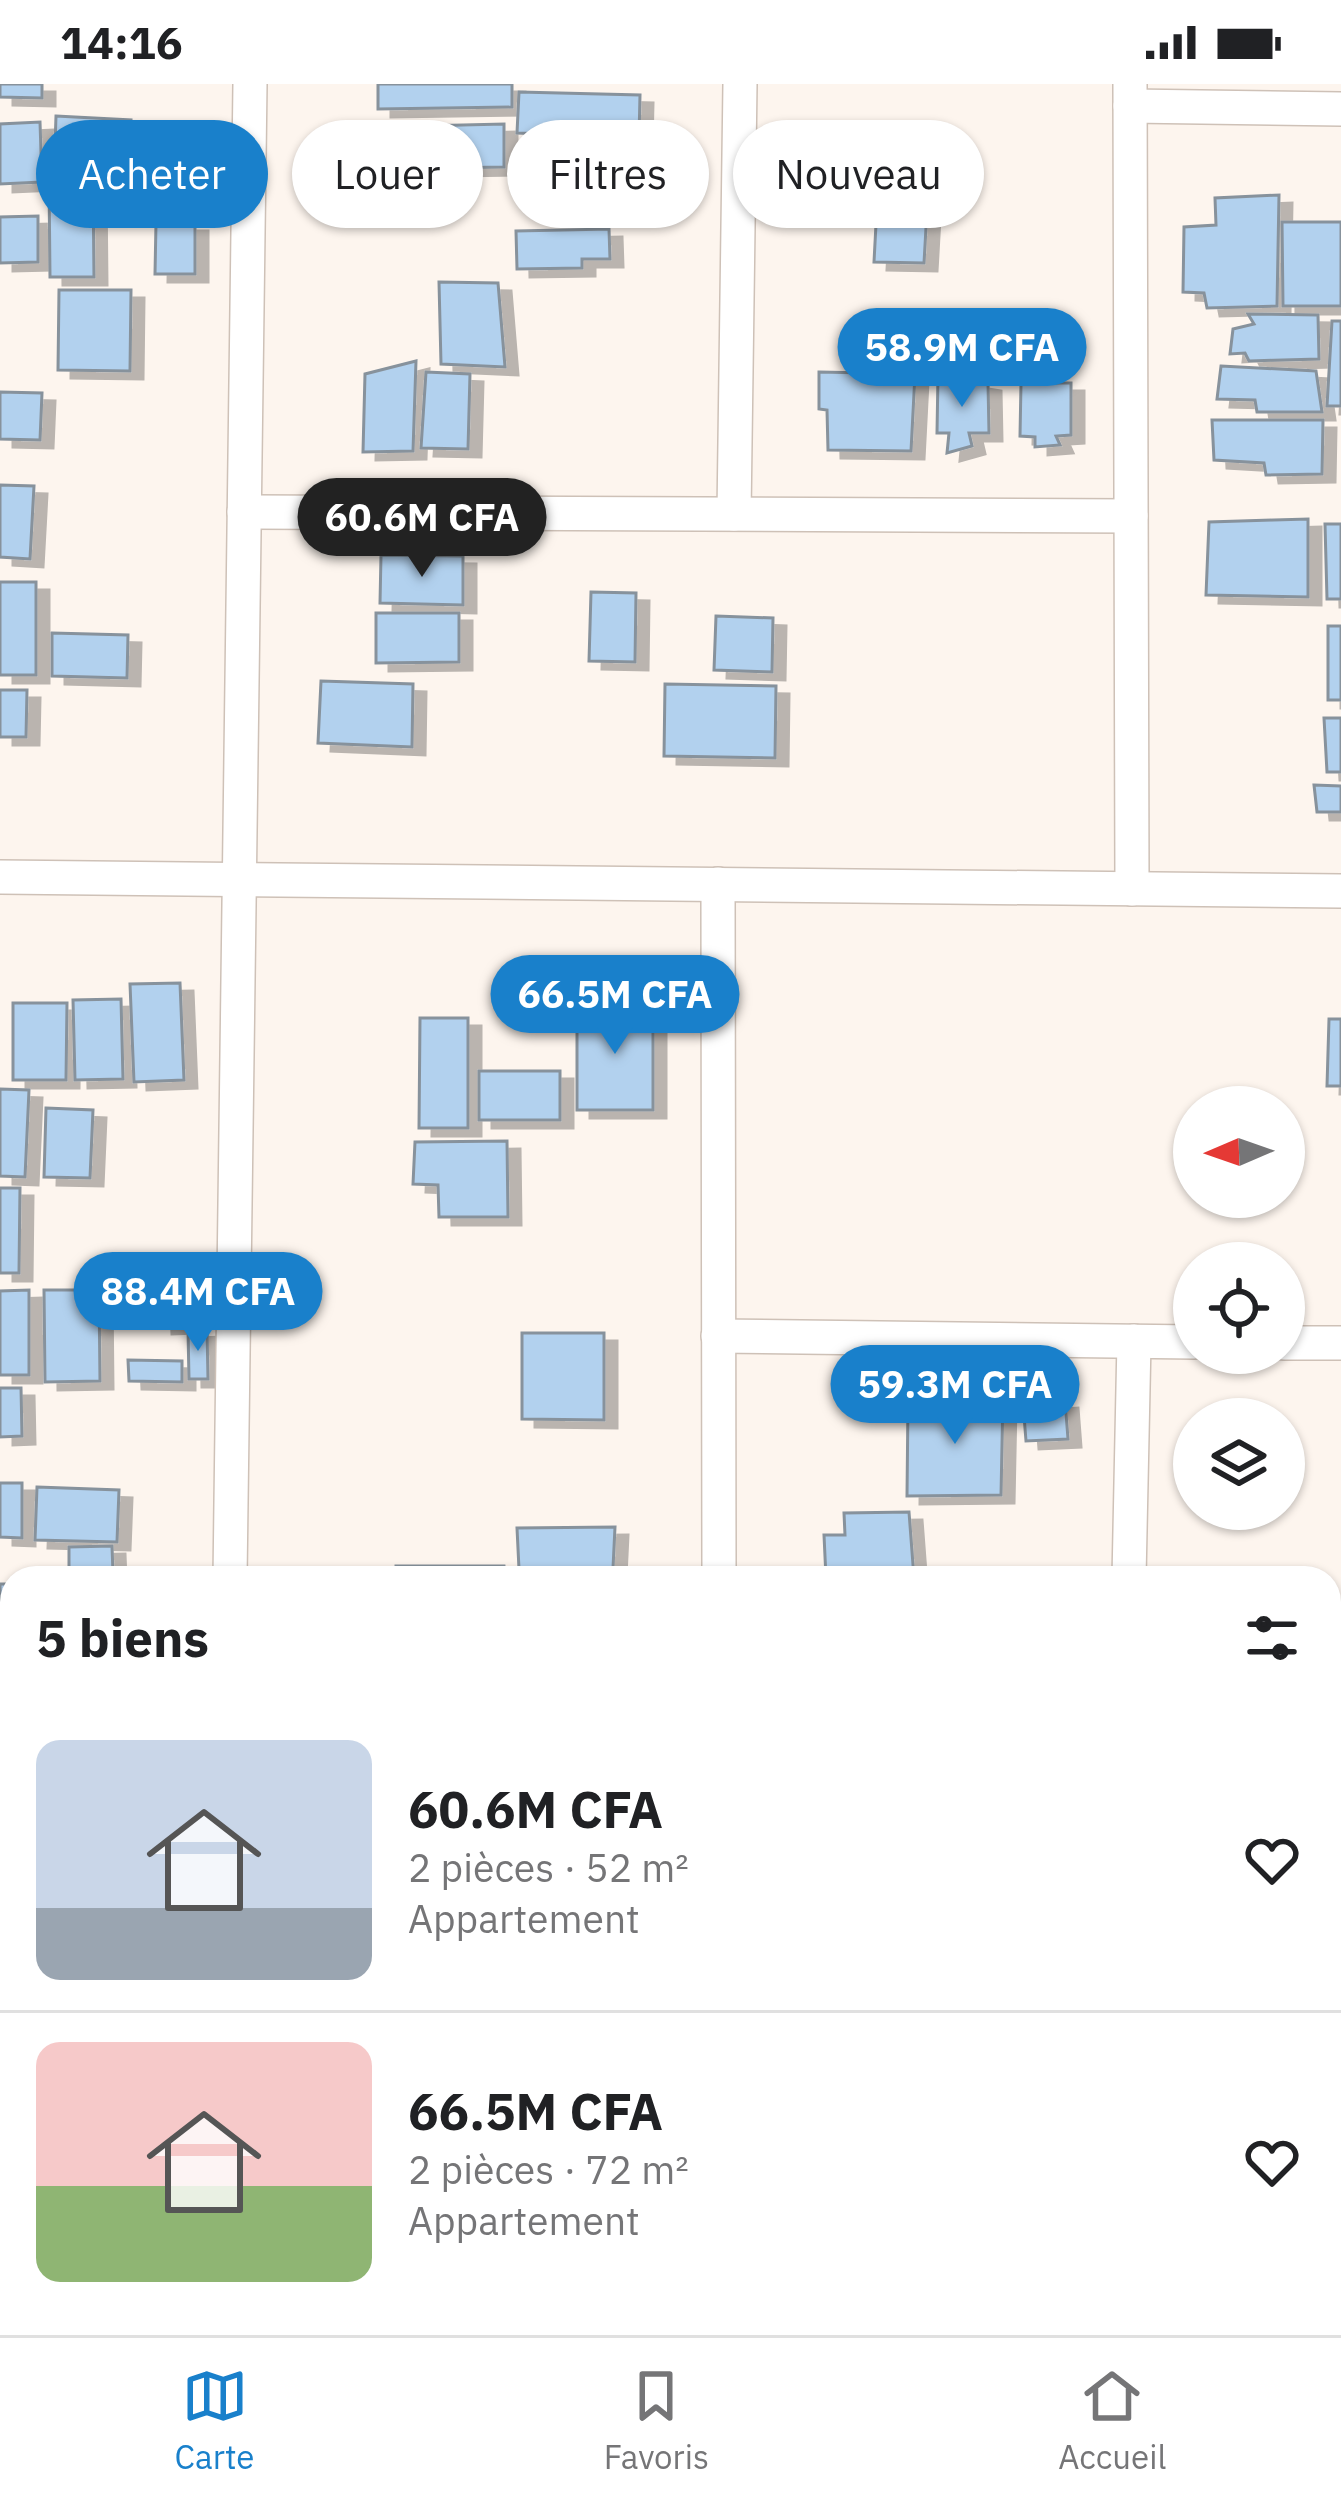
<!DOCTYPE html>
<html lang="fr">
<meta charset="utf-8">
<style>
body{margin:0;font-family:"IBM Plex Sans",sans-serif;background:#f2f2f2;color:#202124;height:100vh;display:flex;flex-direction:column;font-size:45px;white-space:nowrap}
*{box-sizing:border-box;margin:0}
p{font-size:39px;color:#757577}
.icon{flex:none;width:66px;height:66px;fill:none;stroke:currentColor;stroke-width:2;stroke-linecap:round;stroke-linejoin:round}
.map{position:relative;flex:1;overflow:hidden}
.side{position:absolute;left:0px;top:1482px;width:1341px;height:771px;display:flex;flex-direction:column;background:#fff;border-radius:36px 36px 0 0;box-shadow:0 3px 9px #0004}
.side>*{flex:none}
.banner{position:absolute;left:36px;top:36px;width:1269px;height:108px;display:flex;gap:24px}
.needle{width:78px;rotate:268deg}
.tools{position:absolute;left:1173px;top:1002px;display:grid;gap:24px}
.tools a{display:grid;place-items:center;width:132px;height:132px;border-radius:50%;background:#fff;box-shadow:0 3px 9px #0004;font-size:60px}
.price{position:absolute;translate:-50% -102px;padding:0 27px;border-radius:42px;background:#1980cb;color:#fff;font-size:39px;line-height:78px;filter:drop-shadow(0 3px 6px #0008)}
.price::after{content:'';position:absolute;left:50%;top:72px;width:36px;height:27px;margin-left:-18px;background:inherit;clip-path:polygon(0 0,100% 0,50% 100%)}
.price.on{background:#222;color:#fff}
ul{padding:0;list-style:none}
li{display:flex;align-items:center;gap:36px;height:300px;padding:0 36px}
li+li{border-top:3px solid #e0e0e0}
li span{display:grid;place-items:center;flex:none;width:336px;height:240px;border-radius:24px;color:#555}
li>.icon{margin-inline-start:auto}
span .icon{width:144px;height:144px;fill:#fffc;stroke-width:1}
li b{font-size:51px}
h2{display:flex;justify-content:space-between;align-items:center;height:144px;padding:0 36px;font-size:51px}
.chip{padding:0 42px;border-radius:54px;background:#fff;box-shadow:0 3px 9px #0004;font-size:42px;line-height:108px}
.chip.on{background:#1980cb;color:#fff}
.status{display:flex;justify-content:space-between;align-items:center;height:84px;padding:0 60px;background:#fff;direction:ltr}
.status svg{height:33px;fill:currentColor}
.dock{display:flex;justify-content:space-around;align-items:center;height:168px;border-top:3px solid #e0e0e0;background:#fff;font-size:33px;color:#757577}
.dock a{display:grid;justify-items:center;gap:6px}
.dock .on{color:#1980cb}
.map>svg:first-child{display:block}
.building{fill:#b2d1ee;stroke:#87929c;stroke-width:3;filter:url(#shadow)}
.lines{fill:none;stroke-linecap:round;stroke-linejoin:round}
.street-casing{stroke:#cec1b7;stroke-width:36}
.street{stroke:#fff;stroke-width:33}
</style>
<div class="status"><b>14:16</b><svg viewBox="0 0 49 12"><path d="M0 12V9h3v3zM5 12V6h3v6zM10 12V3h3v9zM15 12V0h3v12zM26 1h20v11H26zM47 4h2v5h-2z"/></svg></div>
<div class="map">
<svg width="1341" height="2251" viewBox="0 0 1341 2251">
<defs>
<filter id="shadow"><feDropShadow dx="13" dy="8" stdDeviation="0" flood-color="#0004"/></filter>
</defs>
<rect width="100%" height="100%" fill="#fdf5ee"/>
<g class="building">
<path d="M0,0H42V14L0,13Z"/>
<path d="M378,0H512V23L378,25Z"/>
<path d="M519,8L640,11L639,53L517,49Z"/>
<path d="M56,32L131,36L129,94L54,91Z"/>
<path d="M40,38L42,98L0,100V40Z"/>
<path d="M504,40V83L379,85L378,43Z"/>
<path d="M879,84L929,91L924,179L874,178Z"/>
<path d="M49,98H93L94,193H50Z"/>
<path d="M1279,111L1277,222L1207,224L1204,209L1183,208L1184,143L1216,141L1215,114Z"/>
<path d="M38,132V178L0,179V133Z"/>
<path d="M1282,138H1341V222H1283Z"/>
<path d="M156,139H195V190H155Z"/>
<path d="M609,145L610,175H582V184L517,185L516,147Z"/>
<path d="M439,198L498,199L505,283L441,280Z"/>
<path d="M59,206H131L130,287L58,286Z"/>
<path d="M1248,230L1318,231L1319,275L1249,277L1245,269L1230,270L1233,245L1254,240Z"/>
<path d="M1332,237H1341V322H1327Z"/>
<path d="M416,277L413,367L363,368L365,290Z"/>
<path d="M1221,282L1316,287L1322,328H1257L1255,316L1217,315Z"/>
<path d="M426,288L470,290L468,365L421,364Z"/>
<path d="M819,288L915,290L911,367L828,366L827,326L819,325Z"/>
<path d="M938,291L988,299L989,349H969L972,362L947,369L949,349H937Z"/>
<path d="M1021,299H1071V351L1056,352L1060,361L1035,363V353L1020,352Z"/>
<path d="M0,308L42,309L40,356L0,355Z"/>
<path d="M1212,336H1323L1322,390L1266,391L1264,379L1214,376Z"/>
<path d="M0,401L34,402L30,475L0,473Z"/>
<path d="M1308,435V513L1206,511L1209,438Z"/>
<path d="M1325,440H1341V515H1327Z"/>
<path d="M381,471L463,472V521L380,519Z"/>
<rect x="0" y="498" width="36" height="93"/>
<path d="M591,508L636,509L635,578L589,577Z"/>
<path d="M376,529H459V578L376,579Z"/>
<path d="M716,532L773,534L772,588L714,586Z"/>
<rect x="1328" y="542" width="13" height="74"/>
<path d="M52,549L128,551L127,594L52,592Z"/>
<path d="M321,597L413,600L412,663L318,659Z"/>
<path d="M665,600L776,602L775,674L664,672Z"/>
<path d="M0,606H27L26,653H0Z"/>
<path d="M1324,634H1341V688H1327Z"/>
<path d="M1314,701L1341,702V728H1317Z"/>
<path d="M180,899L184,996L134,998L130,900Z"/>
<path d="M121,915L123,995L75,996L73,916Z"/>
<path d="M13,919H67L66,996H13Z"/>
<rect x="577" y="920" width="76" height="106"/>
<path d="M420,934H468V1044H419Z"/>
<path d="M1329,935H1341V1002H1327Z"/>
<rect x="479" y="987" width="81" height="49"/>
<path d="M0,1005L29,1006L25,1093L0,1092Z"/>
<path d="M46,1024L93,1026L90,1094L44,1093Z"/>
<path d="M507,1057L508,1133H439L438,1101L413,1100L415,1058Z"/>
<path d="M0,1104H20L19,1189H0Z"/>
<path d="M181,1198L183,1241L159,1242L157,1199Z"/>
<path d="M29,1206V1291H0V1207Z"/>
<path d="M44,1206H99L100,1297L45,1298Z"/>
<path d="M207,1245L208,1295H189L188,1246Z"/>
<path d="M522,1249H604V1336L522,1335Z"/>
<path d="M128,1276L182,1277V1298L129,1297Z"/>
<path d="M0,1304H21L22,1352L0,1353Z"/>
<path d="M1003,1312L1001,1411L907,1412L908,1317Z"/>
<path d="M1065,1316L1068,1355L1026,1357L1023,1319Z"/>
<path d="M0,1399H22V1454L0,1453Z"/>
<path d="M37,1403L119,1406L117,1458L35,1456Z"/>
<path d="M909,1428L914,1494H826L824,1451H845L844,1429Z"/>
<path d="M615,1443L613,1484L519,1485L517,1444Z"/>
<path d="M112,1462L113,1489L69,1490V1463Z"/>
<path d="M396,1482H504L505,1494H396Z"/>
<rect x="0" y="1500" width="12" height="62"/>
<rect x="1329" y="1739" width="12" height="50"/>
<path d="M1329,1833H1341V1883L1329,1884Z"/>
<rect x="1329" y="1894" width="12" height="41"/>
<path d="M1329,2172L1341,2173V2239H1329Z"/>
<path d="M0,2210H12V2241H41V2251H0Z"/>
<rect x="1203" y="2241" width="55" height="10"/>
</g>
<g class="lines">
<defs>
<g id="street">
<path d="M1130,0L1132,805"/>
<path d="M1130,22L1341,25"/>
<path d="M244,428L1131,432"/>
<path d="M734,430L740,0"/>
<path d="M0,793L1341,807"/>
<path d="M718,800L719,1494"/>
<path d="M718,1252L1194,1258"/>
<path d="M1284,1259H1341"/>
<path d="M230,1494L250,0"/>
<path d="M1129,1494L1134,1257"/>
<path d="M0,1732H12"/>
<path d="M0,2104L12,2105"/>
<path d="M1329,2118H1341"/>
<path d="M218,2251V2241"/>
<path d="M721,2251V2241"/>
</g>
</defs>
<use href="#street" class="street-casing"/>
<use href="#street" class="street"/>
</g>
</svg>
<div class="tools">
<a><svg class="needle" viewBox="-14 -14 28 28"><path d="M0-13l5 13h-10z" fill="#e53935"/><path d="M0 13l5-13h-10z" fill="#757577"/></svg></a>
<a><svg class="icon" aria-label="locate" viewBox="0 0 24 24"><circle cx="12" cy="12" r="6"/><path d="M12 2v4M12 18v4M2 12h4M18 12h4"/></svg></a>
<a><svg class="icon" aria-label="layers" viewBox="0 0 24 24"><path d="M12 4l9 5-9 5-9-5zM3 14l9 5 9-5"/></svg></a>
</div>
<b class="price" style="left:962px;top:326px">58.9M CFA</b>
<b class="price on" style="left:422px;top:496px">60.6M CFA</b>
<b class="price" style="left:615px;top:973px">66.5M CFA</b>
<b class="price" style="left:198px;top:1270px">88.4M CFA</b>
<b class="price" style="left:955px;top:1363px">59.3M CFA</b>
<div class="banner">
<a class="chip on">Acheter</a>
<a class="chip">Louer</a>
<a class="chip">Filtres</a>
<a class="chip">Nouveau</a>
</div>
<section class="side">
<h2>5 biens<svg class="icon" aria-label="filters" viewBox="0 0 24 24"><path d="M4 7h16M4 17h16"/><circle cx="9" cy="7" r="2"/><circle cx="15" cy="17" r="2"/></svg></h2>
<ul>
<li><span style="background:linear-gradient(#c9d6e8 70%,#9aa5b1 0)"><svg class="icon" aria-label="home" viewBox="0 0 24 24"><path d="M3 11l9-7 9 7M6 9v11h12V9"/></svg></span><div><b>60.6M CFA</b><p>2 pièces · 52 m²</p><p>Appartement</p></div><svg class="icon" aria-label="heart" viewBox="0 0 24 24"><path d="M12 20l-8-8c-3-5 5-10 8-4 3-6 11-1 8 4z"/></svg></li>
<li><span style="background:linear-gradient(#f6c9c9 60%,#8fb573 0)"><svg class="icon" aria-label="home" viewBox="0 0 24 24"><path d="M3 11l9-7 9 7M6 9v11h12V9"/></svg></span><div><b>66.5M CFA</b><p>2 pièces · 72 m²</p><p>Appartement</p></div><svg class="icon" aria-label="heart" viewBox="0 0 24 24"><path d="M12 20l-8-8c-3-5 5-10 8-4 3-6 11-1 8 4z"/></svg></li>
</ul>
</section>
</div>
<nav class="dock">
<a class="on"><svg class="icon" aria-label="map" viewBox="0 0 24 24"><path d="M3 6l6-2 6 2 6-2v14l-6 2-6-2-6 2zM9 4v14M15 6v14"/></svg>Carte</a>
<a><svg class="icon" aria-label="saved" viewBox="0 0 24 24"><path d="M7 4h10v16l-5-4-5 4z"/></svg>Favoris</a>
<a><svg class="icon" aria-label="home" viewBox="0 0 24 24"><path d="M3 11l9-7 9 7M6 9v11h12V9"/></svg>Accueil</a>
</nav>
